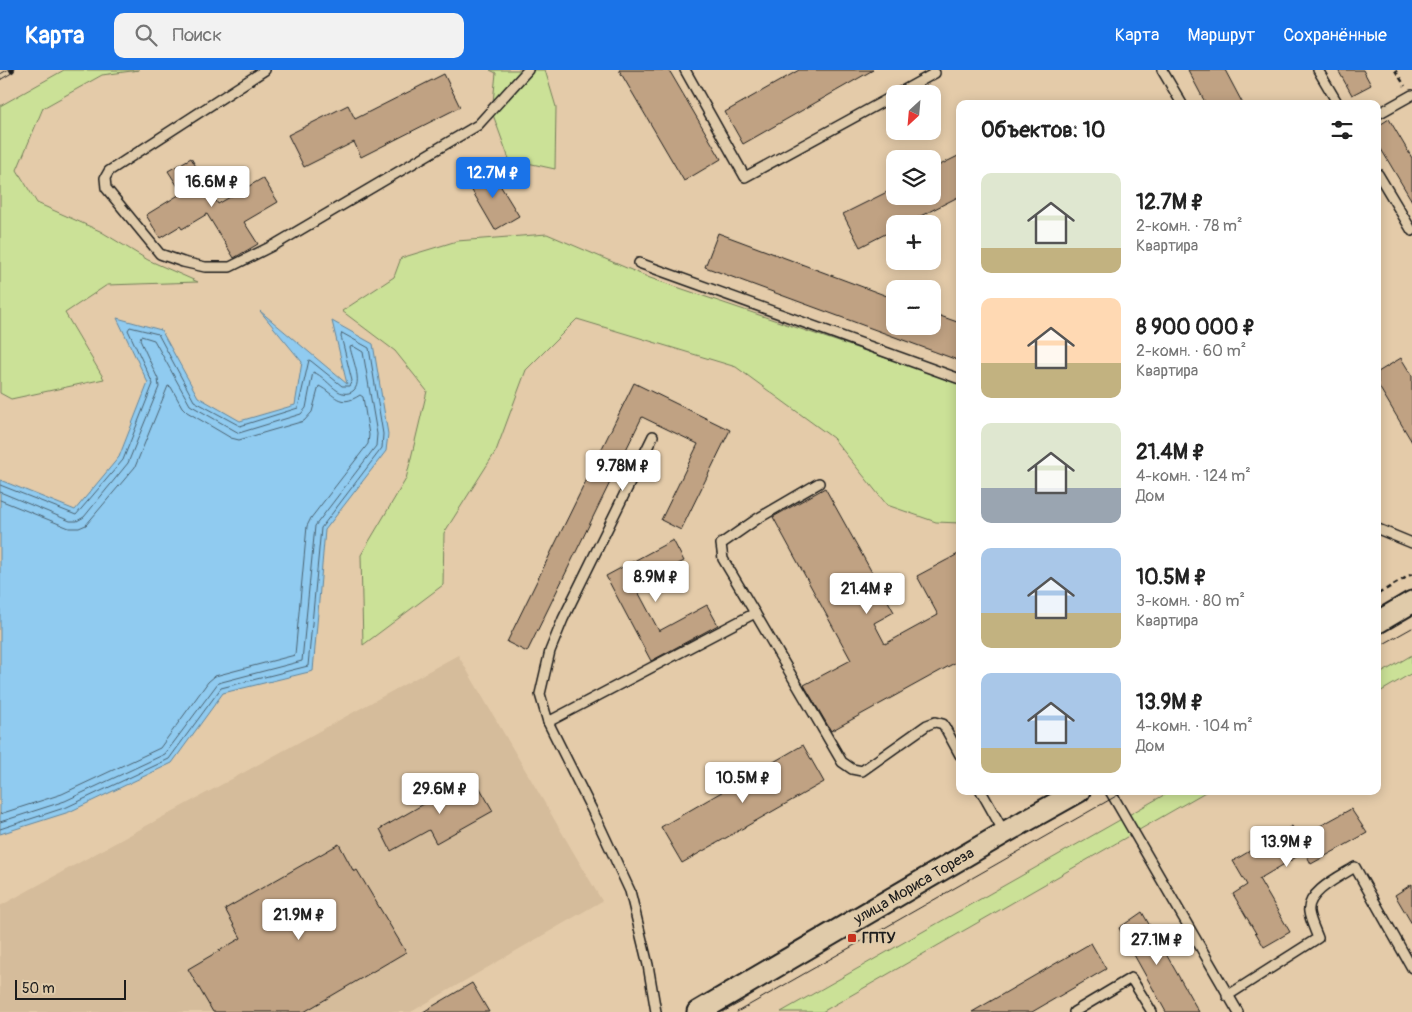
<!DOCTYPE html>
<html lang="ru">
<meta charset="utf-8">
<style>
body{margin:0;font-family:Pangolin,sans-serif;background:#f2f2f2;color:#222;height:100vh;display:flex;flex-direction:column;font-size:19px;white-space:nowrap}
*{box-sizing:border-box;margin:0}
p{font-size:16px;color:#767676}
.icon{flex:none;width:28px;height:28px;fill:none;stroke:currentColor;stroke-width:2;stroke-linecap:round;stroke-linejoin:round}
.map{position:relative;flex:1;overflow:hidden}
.details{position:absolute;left:956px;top:30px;width:425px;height:695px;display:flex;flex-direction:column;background:#fff;border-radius:10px;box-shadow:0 2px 12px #0003}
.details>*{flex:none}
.needle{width:32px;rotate:206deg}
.tools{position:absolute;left:886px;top:15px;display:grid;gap:10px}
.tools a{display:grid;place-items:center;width:55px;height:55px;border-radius:10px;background:#fff;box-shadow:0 2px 12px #0003;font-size:25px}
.scale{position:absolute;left:15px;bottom:12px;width:111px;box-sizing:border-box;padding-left:5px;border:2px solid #1c1c1c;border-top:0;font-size:14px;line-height:18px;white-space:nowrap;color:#1c1c1c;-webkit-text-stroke:4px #e0cbaa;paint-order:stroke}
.price{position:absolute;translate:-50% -42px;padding:0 11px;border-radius:5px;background:#fff;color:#222;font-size:16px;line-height:32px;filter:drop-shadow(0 1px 2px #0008)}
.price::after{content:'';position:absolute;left:50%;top:30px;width:15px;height:11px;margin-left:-8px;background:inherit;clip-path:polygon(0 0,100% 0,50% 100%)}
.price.selected{background:#1a73e8;color:#fff}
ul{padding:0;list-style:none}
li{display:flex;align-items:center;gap:15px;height:125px;padding:0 25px}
li span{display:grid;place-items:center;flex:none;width:140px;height:100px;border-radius:10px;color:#555}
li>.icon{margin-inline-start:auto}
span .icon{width:60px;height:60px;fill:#fffc;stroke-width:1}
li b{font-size:21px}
h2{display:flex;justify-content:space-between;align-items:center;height:60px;padding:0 25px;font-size:21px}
header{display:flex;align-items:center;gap:30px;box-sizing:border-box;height:70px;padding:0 25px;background:#1a73e8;color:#fff}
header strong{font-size:24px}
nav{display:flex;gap:28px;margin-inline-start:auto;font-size:18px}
.search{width:350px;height:45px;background:#f2f2f2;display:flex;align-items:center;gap:12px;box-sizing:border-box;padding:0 18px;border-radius:10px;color:#767676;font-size:19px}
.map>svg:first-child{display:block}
.built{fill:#d5bc9b}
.green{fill:#cbe197;stroke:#747e5a}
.water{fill:#90cbf0;stroke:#62859b}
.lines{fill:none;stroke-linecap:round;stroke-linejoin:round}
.shore{stroke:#4a6271;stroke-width:1}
.building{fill:#c0a283;stroke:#1c1c1c}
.service-casing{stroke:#1c1c1c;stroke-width:12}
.tertiary-casing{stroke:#1c1c1c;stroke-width:25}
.path{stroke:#1c1c1c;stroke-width:2.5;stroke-dasharray:5 4;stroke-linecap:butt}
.service{stroke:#e0cbaa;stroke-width:9}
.tertiary{stroke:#e0cbaa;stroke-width:21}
.tram{stroke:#1c1c1c;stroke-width:1}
.rail-casing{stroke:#1c1c1c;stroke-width:5.5}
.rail{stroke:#e0cbaa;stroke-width:4;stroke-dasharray:11;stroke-linecap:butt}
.poi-dot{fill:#c8321e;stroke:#e0cbaa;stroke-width:2}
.labels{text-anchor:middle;stroke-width:4.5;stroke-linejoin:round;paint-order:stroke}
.street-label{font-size:15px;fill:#1c1c1c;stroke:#e0cbaa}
.poi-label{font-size:15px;font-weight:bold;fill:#1c1c1c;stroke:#e0cbaa;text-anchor:start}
</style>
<header>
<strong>Карта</strong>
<div class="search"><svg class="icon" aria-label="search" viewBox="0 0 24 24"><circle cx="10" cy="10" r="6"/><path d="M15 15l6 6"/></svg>Поиск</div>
<nav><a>Карта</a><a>Маршрут</a><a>Сохранённые</a></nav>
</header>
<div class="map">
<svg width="1412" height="942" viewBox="0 0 1412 942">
<rect width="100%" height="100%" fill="#e4cba9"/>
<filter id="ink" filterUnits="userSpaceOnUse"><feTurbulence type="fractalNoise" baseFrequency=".02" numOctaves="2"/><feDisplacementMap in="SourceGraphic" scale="10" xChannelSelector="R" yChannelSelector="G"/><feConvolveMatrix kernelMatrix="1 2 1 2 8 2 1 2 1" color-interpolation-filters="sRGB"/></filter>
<g filter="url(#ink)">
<path class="built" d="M458,585L602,831L411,942H0V836Z"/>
<g class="green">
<path d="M64,0H139L102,5L43,38L17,100L37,133L100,161L148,190L198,212L107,215L65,243L104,309L11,329L0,323V36Z"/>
<path d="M490,0H545L556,37L555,99L509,89L492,42L496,3Z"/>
<path d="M547,164L650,208L960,313V453L936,452L887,435L833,368L736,297L577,249L526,300L496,381L444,463L443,515L363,575L361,485L406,409L427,321L395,281L342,241L394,207L401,188L457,171Z"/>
<path d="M1412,585V603L1378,623V605Z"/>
<path d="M1171,721H1207L822,942H781Z"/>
</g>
<path class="water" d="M260,241L347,314L332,251L373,274L388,364L386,381L325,460L313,601L223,623L172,693L69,742L0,764V410L75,440L119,387L148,313L117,248L161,260L198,327L240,351L295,335L302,292Z"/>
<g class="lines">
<g class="shore">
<path d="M0,415L76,445L123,390L153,314L128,260L130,257L158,264L194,331L240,356L298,338L309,290L311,291L342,316H349L352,311L341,266L342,263L369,278L383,364L382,378L321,458L308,596L221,618L169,689L67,737L0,759"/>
<path d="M0,422L70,451H77L84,447L128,393L159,317L158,309L140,270L141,266L154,270L190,335L239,363L301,344L306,338L313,302C322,305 329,315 338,321C341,323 345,324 349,323C366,318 352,289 350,277L353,276L363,282L377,364L376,376L315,456L302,591L218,613L165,684L65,731L0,752"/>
<path d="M0,430L69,458H79L86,455L135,397L168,316L171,317L182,337L187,342L231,368L239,370L304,351L312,342L319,316C335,324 339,339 360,325L363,327L369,365L368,374L311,448L307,456L295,585L215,606L208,612L160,678L62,724L0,744"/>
</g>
</g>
<g class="building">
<path d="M619,0H669L721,89L684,111Z"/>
<path d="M799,0H873L743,74L725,42Z"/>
<path d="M1188,0H1225L1243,34H1206Z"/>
<path d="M1338,0H1363L1371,15L1352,25Z"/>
<path d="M444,4L460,37L361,87L354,72L304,97L288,65L348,35L355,49Z"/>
<path d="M1389,49L1412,88V131L1378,74V56Z"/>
<path d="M960,85V126L905,154H895V159L860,177L843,144L895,118V126H932V99Z"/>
<path d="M191,88L218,134L263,108L278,132L244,152L258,174L234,188L207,144L182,159L180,156L160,168L146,145L182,123L168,101Z"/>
<path d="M490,99L519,146L495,160L467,112Z"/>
<path d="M718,163L895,229V256H932V243L960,253V291L705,197Z"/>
<path d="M1401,288L1412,306V372L1378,315V302Z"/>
<path d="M634,313L730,360L681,460L661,450L698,374L642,347L527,582L507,572Z"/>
<path d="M825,418L894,542L874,553L885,574L938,545L917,506L960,483V590L831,661L804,615L851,590L773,447Z"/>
<path d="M673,470L684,491L635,516L659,561L707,535L718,555L651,591L606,506Z"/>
<path d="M803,675L824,712L682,793L661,757Z"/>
<path d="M473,706L493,741L436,773L429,760L391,781L380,759Z"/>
<path d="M1351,739L1367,763L1311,794L1305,782L1259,809L1290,862L1264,877L1233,824L1247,815L1233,791L1292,756L1298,768Z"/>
<path d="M339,774L354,802L357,800L406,882L304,942H213L188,899L241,868L225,839Z"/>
<path d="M1412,814V854L1395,825Z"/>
<path d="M1142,842L1199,942H1166L1119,858Z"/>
<path d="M1091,873L1106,899L1032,942H972Z"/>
<path d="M472,913L489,942H423Z"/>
</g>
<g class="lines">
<defs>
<g id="service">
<path d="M265,0L109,101L105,108L106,118L160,184L183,192L205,197H230L276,174L478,55L528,0"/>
<path d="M685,0L745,107L895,25"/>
<path d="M1162,0L1182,34"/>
<path d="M1318,0L1338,34"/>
<path d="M897,24L935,3"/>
<path d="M1378,44L1412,25"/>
<path d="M1378,104L1412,161"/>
<path d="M639,193L960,309"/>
<path d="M1378,459L1412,473"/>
<path d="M755,543L723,489L721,474L757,449L819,413"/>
<path d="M548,652L540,624L550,581L563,549L653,366"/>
<path d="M981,721L1004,762"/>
<path d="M1110,721L1238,942"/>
<path d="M1227,926L1318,868C1315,860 1310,850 1309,842C1306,822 1341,806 1355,797L1412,898"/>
<path d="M656,942L648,895L630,821L596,748L548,652L755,543L842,692L852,699L862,701L927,655L935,652L943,654L960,685"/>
<path d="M1074,942L1131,908L1152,942"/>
</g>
<g id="tertiary">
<path d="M1378,552L1412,532"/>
<path id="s1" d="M698,942L1004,763L1079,721"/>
</g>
</defs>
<use href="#service" class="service-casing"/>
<use href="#tertiary" class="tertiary-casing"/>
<g class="path">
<path d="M1395,0L1405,16"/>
<path d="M1378,524L1412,504"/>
</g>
<use href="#service" class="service"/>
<use href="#tertiary" class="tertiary"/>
<g class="tram">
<path d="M1378,577L1412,558"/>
<path d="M723,942L743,931"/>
<path d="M737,942L1125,721"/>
</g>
<defs>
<path id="rail" d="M0,7L12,0"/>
</defs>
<use href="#rail" class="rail-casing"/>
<use href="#rail" class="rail"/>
</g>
</g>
<rect class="poi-dot" x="847" y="863" width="10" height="10" rx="2.5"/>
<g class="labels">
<g class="street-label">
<text dy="5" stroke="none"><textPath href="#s1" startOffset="250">улица Мориса Тореза</textPath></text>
</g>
<g class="poi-label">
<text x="862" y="873">ГПТУ</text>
</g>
</g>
</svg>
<div class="tools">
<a><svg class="needle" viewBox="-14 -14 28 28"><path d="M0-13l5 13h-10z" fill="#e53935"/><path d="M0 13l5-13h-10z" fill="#767676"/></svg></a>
<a><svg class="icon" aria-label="layers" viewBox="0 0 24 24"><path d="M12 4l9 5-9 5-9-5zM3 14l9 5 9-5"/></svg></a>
<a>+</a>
<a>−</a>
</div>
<div class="scale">50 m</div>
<b class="price selected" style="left:493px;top:129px">12.7M ₽</b>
<b class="price" style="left:212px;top:138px">16.6M ₽</b>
<b class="price" style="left:623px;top:422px">9.78M ₽</b>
<b class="price" style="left:656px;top:533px">8.9M ₽</b>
<b class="price" style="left:867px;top:545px">21.4M ₽</b>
<b class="price" style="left:743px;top:734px">10.5M ₽</b>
<b class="price" style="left:440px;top:745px">29.6M ₽</b>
<b class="price" style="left:1287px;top:798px">13.9M ₽</b>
<b class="price" style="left:299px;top:871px">21.9M ₽</b>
<b class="price" style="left:1157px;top:896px">27.1M ₽</b>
<section class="details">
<h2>Объектов: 10<svg class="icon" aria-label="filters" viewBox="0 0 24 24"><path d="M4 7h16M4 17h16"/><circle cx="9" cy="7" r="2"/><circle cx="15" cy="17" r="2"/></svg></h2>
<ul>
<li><span style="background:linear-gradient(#dfe7d0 75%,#c2b280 0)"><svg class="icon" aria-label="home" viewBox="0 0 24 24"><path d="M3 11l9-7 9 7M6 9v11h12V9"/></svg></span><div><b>12.7M ₽</b><p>2-комн. · 78 m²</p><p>Квартира</p></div></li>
<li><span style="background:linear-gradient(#ffd9b3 65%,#c2b280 0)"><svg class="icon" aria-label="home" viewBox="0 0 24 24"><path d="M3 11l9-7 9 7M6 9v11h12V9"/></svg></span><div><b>8 900 000 ₽</b><p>2-комн. · 60 m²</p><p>Квартира</p></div></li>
<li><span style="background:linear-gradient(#dfe7d0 65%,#9aa5b1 0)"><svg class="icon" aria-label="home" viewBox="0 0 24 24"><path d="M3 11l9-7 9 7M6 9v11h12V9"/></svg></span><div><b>21.4M ₽</b><p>4-комн. · 124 m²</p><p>Дом</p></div></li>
<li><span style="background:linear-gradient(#a9c7e8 65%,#c2b280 0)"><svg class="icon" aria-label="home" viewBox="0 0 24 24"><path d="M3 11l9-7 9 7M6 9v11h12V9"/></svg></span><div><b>10.5M ₽</b><p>3-комн. · 80 m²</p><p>Квартира</p></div></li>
<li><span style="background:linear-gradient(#a9c7e8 75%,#c2b280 0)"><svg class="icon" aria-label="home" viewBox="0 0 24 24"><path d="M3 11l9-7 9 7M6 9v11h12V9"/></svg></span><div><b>13.9M ₽</b><p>4-комн. · 104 m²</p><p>Дом</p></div></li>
</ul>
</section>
</div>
